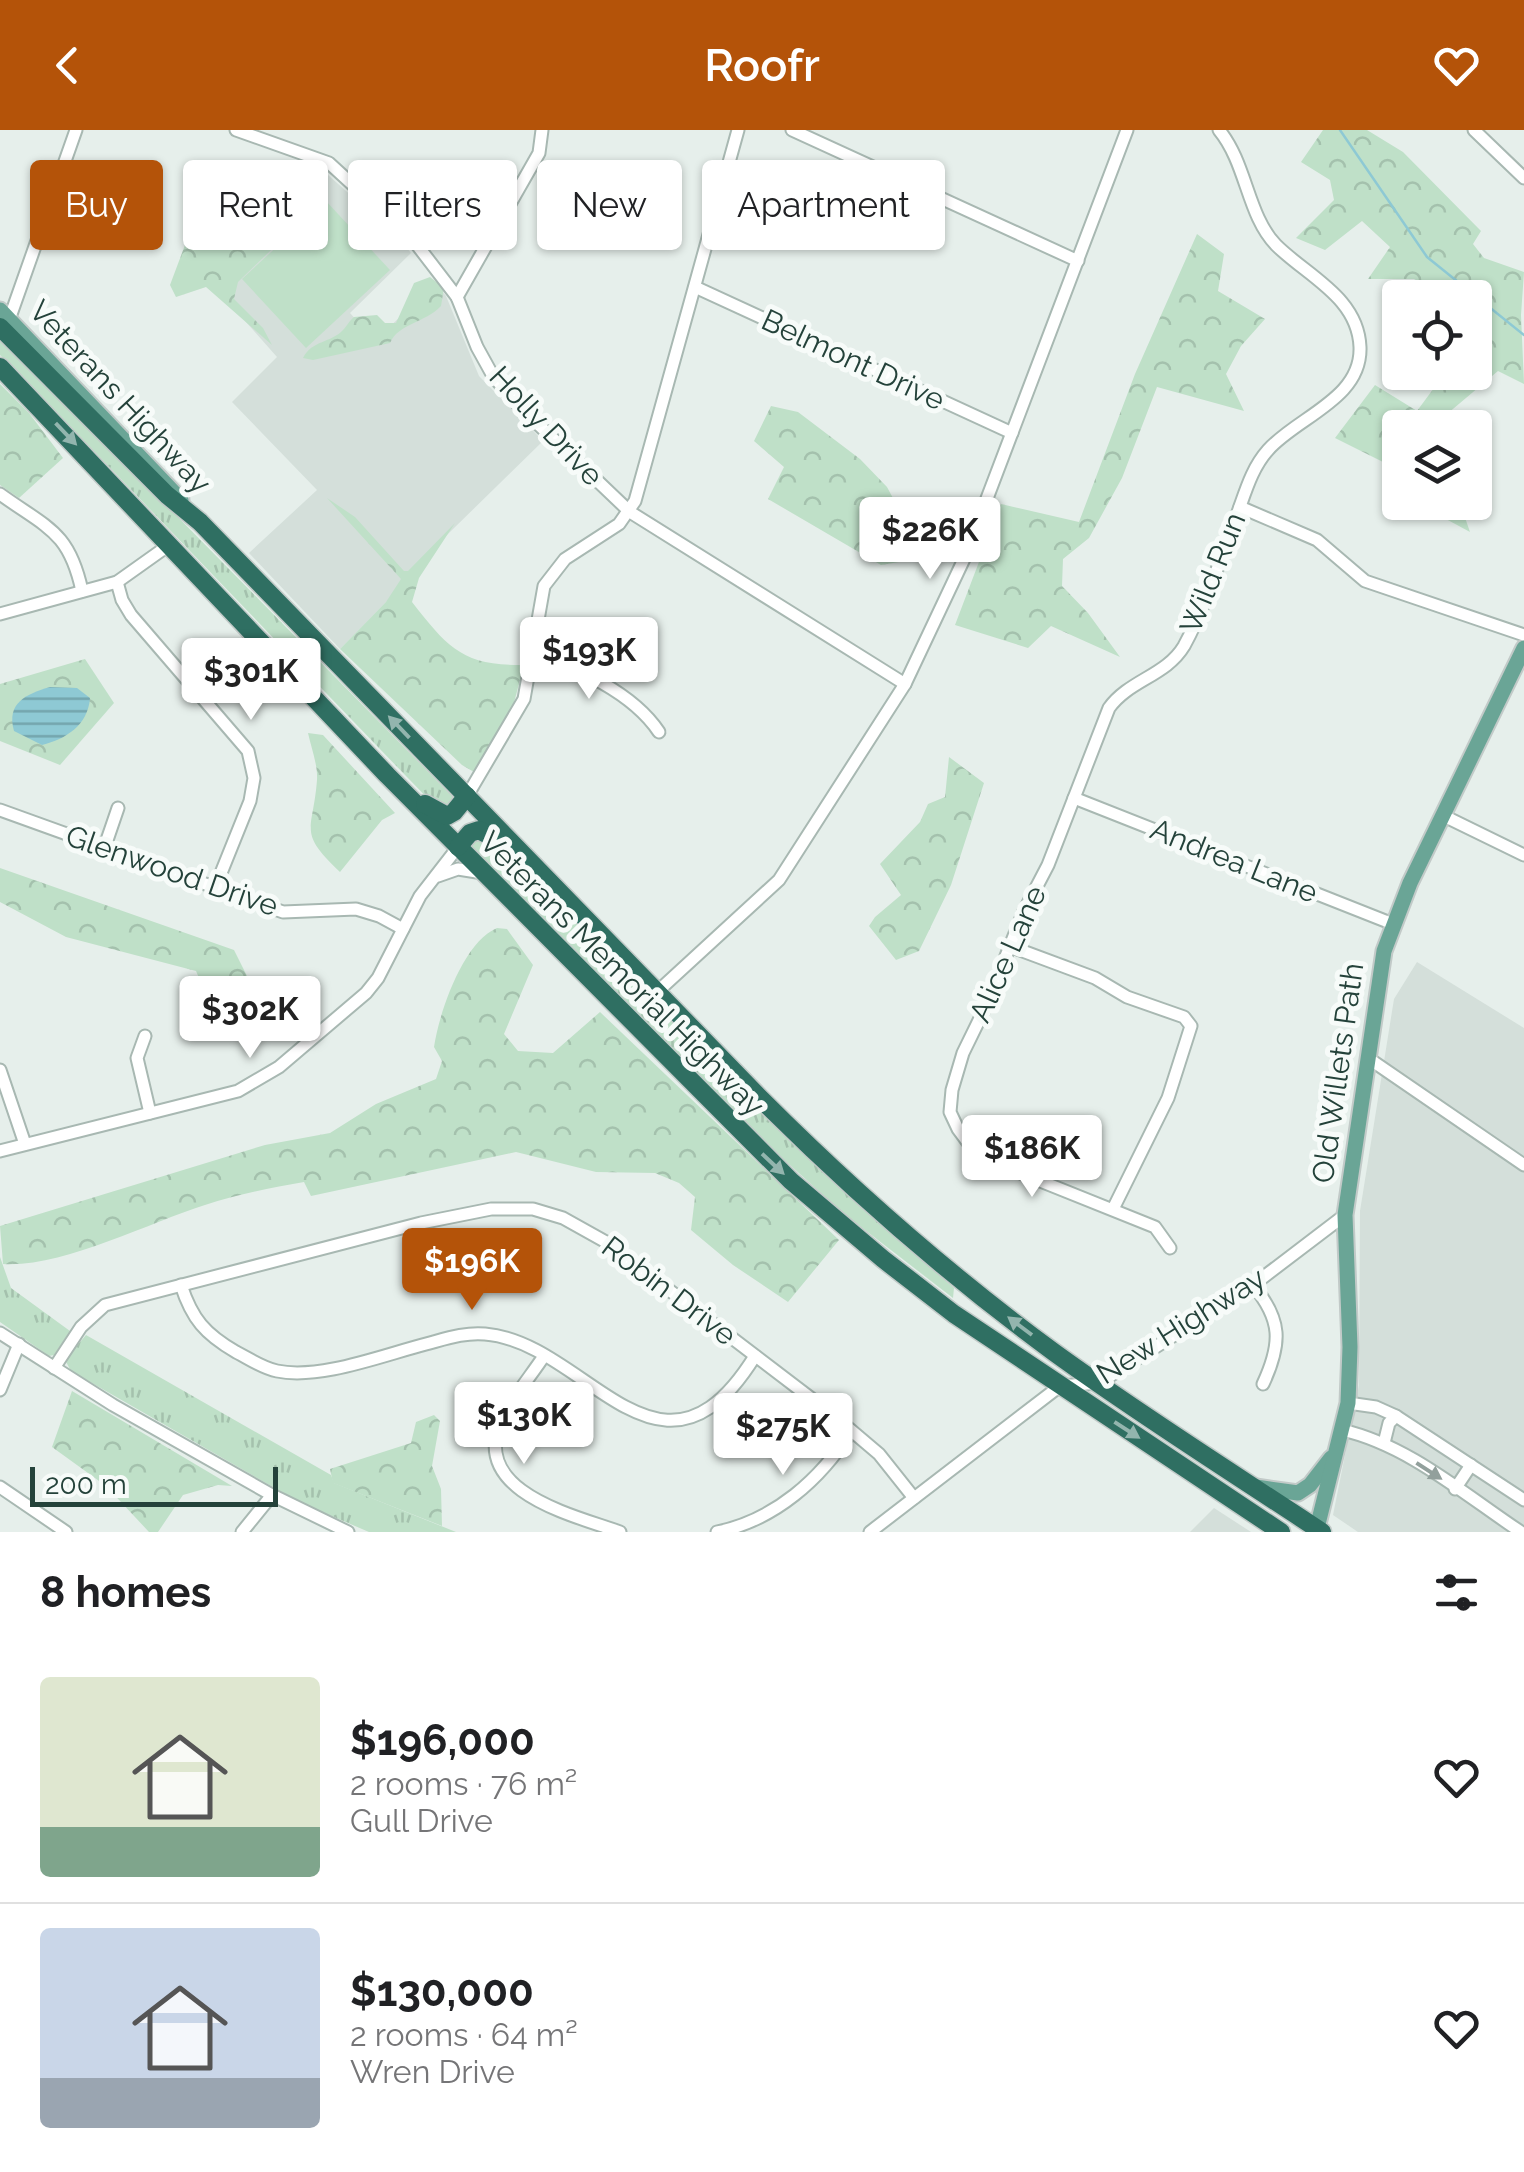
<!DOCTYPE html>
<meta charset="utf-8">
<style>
body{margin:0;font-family:Raleway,sans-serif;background:#f2f2f2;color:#202124;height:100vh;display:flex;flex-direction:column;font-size:38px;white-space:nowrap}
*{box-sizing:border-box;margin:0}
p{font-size:32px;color:#757577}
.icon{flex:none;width:55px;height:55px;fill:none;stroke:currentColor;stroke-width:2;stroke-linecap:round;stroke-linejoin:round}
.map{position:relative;height:1402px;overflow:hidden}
.details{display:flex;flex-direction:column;background:#fff;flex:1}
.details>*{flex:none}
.banner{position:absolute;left:30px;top:30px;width:1000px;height:90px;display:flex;gap:20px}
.buttons{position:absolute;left:1382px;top:150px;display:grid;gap:20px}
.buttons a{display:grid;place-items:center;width:110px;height:110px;border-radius:10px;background:#fff;box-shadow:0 2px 8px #0004;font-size:50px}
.scale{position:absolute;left:30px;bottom:25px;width:248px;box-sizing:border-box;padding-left:10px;border:5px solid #24423a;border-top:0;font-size:28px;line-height:35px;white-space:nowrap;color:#24423a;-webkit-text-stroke:8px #f7fbf9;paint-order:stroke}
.price{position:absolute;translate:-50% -85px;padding:0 22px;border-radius:10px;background:#fff;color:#222;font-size:32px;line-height:65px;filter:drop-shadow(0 2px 5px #0008)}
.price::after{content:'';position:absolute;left:50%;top:60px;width:30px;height:22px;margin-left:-15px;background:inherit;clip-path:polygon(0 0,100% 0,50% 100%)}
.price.active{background:#b45309;color:#fff}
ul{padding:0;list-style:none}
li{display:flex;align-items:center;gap:30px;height:250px;padding:0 40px}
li+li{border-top:2px solid #e0e0e0}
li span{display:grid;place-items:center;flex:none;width:280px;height:200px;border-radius:10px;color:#555}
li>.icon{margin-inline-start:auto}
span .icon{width:120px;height:120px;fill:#fffc;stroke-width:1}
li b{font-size:42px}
h2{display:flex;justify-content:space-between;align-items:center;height:120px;padding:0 40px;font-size:42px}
.pill{padding:0 35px;border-radius:10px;background:#fff;box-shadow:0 2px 8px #0004;font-size:35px;line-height:90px}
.pill.active{background:#b45309;color:#fff}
header{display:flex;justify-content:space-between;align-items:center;height:130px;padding:0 40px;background:#b45309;color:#fff;font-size:45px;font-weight:600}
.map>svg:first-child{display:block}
.built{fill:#d4dfda}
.grass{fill:url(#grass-tufts)}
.forest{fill:url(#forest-crowns)}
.garden{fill:#bfe0c8}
.water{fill:url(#water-rules)}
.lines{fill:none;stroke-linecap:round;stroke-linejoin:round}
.stream{stroke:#8ec9d4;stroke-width:2.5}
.minor-casing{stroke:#a8b8b2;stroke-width:15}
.major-casing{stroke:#c2cac8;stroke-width:19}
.highway-casing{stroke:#c2cac8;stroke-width:21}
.minor{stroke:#fff;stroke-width:11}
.major{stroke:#6aa596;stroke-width:15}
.highway{stroke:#2f6f62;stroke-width:18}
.oneway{fill:#93b5ae}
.oneway2{fill:#92a09c}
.labels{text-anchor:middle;stroke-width:10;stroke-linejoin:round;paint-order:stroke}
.street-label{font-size:30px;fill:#24423a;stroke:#f7fbf9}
</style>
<header><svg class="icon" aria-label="back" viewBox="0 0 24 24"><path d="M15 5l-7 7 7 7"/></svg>Roofr<svg class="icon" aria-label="heart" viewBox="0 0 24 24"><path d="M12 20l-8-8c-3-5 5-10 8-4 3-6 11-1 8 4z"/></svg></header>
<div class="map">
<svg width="1524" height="1402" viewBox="0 0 1524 1402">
<defs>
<pattern id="grass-tufts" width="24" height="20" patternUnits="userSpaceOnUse" patternTransform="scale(2.5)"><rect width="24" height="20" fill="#bfe0c8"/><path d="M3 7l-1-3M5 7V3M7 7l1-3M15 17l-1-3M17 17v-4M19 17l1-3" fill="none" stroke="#a4c1ad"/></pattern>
<pattern id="forest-crowns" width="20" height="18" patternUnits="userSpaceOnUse" patternTransform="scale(2.5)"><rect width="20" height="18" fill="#bfe0c8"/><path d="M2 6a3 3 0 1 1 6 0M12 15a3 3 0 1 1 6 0" fill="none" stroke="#a4c1ad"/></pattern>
<pattern id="water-rules" width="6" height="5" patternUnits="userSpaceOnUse" patternTransform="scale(2.5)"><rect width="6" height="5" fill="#8ec9d4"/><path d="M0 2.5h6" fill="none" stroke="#74a5ad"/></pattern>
</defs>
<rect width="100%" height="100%" fill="#e6efeb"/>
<g class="built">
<path d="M328,45L399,108L411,123L350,183L375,211L435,153L446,166L479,246L543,311L405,446L408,450L340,519L249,423L317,360L232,272L277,227L214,156Z"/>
<path d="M1417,832L1524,898V1402H1358L1333,1385L1359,1255L1360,1081L1394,869Z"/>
<path d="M1214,1378L1251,1402H1190Z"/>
</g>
<g class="grass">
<path d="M0,206L452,666L455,675L439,680C292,529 148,375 0,225Z"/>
<path d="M472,704L490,710L544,760L856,1073L954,1158L953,1168L843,1083L748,997L473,719L468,710Z"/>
<path d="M0,1127L11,1158L70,1201L54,1225L49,1226L0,1192Z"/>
<path d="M86,1205L331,1345L334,1353L456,1402H369L299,1372L71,1241L65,1230Z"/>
</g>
<g class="forest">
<path d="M1323,0H1367L1403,22L1481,101L1473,114L1484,128L1524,142L1521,185L1524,254L1498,241L1447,284V297L1400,298V352L1383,332L1335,308L1375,255L1417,281L1445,243L1475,242V168L1446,167L1414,149H1368L1390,117L1362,91L1325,120L1296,108L1334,70L1330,50L1301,32Z"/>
<path d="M325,68L238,152L234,169L263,198L272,215L206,157L176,167L170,155L191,99L232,97L250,84L272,76Z"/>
<path d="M1197,104L1224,124L1218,161L1265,189L1241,216L1226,244L1244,281L1157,257L1122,348L1089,408L1063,429L1062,456L1088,483L1120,527L1051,496L1028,518L955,495L1001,374L1079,392L1135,244Z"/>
<path d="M430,147L444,158L441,176C425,193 399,193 390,213L313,230L303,228C312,210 331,213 343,200C347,196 349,191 354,187L377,185L385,193H396L414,153Z"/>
<path d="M0,254L29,283L63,328L19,368L0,355Z"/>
<path d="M771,276L798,282L860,329L887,357L894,370L885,394L899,432L881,435L768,369L784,337L754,311Z"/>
<path d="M327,368L355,387L404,441H408L455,393L419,448L412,472C448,518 463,536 524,535L511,584L474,642L462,635L340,519L386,472L401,449Z"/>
<path d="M1418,373H1460L1470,402L1420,375Z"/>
<path d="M85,529L114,573L60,635L0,611V554Z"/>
<path d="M308,603L323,605L395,683L382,690L340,742C297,701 313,702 317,650C318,635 311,617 308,603Z"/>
<path d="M949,627L984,653L951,755L919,821L896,830L869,796L875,787L901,765L880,734L920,692L928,674L945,667Z"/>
<path d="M0,738L234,820L262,876L219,894L196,841L66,807L0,772Z"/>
<path d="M497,798L507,799L533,835L504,904L518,921L553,923L600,882L839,1110L788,1172L733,1135L691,1100L695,1067L679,1053L655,1043L596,1042L516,1022L311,1066L304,1052C271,1058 237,1064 205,1075C148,1093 61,1138 3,1134L0,1096L265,1015L330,1003L376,974L436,949L442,931L434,917C439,883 463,812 497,798Z"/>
<path d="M72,1261L232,1356L218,1355L183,1365L158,1402H149L106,1356L52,1317Z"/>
<path d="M434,1285L440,1291L432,1336L441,1359L442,1396L333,1353L330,1339L411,1313L416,1292Z"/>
</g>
<path class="garden" d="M326,71L390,140L306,218L242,149Z"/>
<path class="water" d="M50,557L77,558L90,568C88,595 66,609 42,615L14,601C6,573 26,564 50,557Z"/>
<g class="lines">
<path class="stream" d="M1340,0L1427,127L1524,205"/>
<defs>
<g id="minor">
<path d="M236,0L329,33L414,111L457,167L477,217L493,246L520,277L630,382L905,554"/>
<path d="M792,0L1078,131"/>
<path d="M1474,0L1524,48"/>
<path d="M695,157L1012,303"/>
<path d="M457,167L539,23L542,0"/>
<path d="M9,190L76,0"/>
<path d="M0,364C47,398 69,401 82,461"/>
<path d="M1240,377L1317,410L1365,451L1524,505"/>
<path d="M117,452L122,470L131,485L248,621L254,648L250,671L215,758"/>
<path d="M0,484L117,452L169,415"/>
<path d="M533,524C577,537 633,563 659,602"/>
<path d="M467,666L524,569L544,456L565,429L619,394L635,371L738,0"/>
<path d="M1074,668L1393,794"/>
<path d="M0,680L283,782L356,779L379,786L403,799"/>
<path d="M1444,686L1524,725"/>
<path d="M105,716L118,678"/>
<path d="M438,746L458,739L483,743"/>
<path d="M1009,816L1095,848L1127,867L1184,887L1191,896L1168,968L1113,1079"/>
<path d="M657,862L779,750L905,554L964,429L1127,0"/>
<path d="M145,906L137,928L150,983"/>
<path d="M1368,928L1524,1035"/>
<path d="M0,940L25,1014"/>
<path d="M0,1021L238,961L279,937L366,863L378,848L420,766L458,717"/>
<path d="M1170,1118L1155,1097L988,1030L975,1022L958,999L950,982L952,960L963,923L986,876L1024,781L1048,735L1109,578C1129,550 1166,546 1184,516C1207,474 1221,426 1238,382C1246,360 1252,338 1268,320C1297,287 1362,269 1360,217C1358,167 1307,146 1276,115C1247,85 1247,34 1219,0"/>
<path d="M181,1155C192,1189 205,1204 236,1222C250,1229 262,1238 277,1241C320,1250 383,1225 426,1214C445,1209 465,1202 485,1204C587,1212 660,1379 755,1226"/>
<path d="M1253,1155C1282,1190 1282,1213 1263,1254"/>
<path d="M0,1203L113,1275L272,1365L348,1402"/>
<path d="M544,1226C530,1247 512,1268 501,1291C470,1362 573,1385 620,1402"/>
<path d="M54,1238L81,1197L105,1175L421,1093L491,1079H533L563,1088L606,1112L833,1285L879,1324L914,1368"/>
<path d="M0,1260L19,1214"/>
<path d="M1348,1273L1376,1277L1396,1286L1524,1370"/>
<path d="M1342,1300C1408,1315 1465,1365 1521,1402"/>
<path d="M1384,1313L1389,1293L1396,1286"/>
<path d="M0,1357L66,1402"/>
<path d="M1455,1359L1471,1335"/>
<path d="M242,1402L272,1365"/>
<path d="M717,1402C775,1390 821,1349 851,1301"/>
<path d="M870,1402L1060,1256L1099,1253L1253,1155L1345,1085"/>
</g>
<g id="major">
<path d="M0,180L181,370"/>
<path d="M1256,1357L1298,1363L1310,1355L1331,1328"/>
<path d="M1316,1402L1348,1273L1350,1217L1345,1085L1384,821L1410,753L1524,518"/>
</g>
<g id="highway">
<path d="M0,197L167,365L200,392L760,968C852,1060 950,1146 1055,1223C1142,1286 1233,1343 1322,1402"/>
<path d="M0,237L387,645L791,1051L883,1129L954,1184L1281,1402"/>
<path d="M425,674L447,686L454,682L467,666"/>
<path d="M458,717L470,703L479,700L503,713"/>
</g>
</defs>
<use href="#minor" class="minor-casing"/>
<use href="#major" class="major-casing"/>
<use href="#highway" class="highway-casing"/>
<use href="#minor" class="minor"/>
<use href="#major" class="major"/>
<use href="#highway" class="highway"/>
</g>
<defs><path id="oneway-solid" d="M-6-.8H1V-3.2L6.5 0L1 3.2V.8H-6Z" transform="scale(2.5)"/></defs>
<g class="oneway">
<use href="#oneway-solid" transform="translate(66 304) rotate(46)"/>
<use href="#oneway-solid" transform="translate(399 597) rotate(-134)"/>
<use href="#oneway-solid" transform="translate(773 1034) rotate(43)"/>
<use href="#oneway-solid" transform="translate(1020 1196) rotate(-143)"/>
<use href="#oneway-solid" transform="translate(1127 1300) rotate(33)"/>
</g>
<use class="oneway2" href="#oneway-solid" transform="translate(1429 1341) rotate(33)"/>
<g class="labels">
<g class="street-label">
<text transform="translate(853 230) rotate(25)" y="10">Belmont Drive</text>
<text transform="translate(120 267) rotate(47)" y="10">Veterans Highway</text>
<text transform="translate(546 296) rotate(47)" y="10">Holly Drive</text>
<text transform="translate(1213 443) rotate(-68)" y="10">Wild Run</text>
<text transform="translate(1234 731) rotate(22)" y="10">Andrea Lane</text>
<text transform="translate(172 741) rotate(19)" y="10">Glenwood Drive</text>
<text transform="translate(1008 824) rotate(-66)" y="10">Alice Lane</text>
<text transform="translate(622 844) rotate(45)" y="10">Veterans Memorial Highway</text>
<text transform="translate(1338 943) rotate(-82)" y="10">Old Willets Path</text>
<text transform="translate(669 1161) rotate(37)" y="10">Robin Drive</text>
<text transform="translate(1181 1196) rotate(-32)" y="10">New Highway</text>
</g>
</g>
</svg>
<div class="buttons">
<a><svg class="icon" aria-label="locate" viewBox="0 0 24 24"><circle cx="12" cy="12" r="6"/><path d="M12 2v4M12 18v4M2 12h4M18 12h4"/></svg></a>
<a><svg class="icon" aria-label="layers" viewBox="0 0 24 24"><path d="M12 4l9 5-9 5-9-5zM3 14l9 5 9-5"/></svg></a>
</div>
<div class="scale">200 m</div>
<b class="price" style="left:930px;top:452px">$226K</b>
<b class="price" style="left:589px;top:572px">$193K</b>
<b class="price" style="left:251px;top:593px">$301K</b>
<b class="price" style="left:250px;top:931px">$302K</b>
<b class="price" style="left:1032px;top:1070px">$186K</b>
<b class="price active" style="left:472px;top:1183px">$196K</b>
<b class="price" style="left:524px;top:1337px">$130K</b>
<b class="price" style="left:783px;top:1348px">$275K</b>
<div class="banner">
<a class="pill active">Buy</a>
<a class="pill">Rent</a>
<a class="pill">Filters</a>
<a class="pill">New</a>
<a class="pill">Apartment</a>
</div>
</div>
<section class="details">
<h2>8 homes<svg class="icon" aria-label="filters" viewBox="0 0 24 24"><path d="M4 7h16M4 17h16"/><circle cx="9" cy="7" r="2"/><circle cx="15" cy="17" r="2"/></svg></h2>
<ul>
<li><span style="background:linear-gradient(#dfe7d0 75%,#7fa58c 0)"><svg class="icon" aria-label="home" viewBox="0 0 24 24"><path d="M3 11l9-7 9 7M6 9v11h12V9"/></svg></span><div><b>$196,000</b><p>2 rooms · 76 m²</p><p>Gull Drive</p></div><svg class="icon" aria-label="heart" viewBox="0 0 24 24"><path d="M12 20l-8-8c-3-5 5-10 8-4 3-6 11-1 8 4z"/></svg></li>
<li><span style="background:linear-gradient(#c9d6e8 75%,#9aa5b1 0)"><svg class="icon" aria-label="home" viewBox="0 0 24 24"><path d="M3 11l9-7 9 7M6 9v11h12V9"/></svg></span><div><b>$130,000</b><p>2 rooms · 64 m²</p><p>Wren Drive</p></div><svg class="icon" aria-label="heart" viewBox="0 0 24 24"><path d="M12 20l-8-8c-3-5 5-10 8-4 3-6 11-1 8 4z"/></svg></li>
</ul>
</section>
